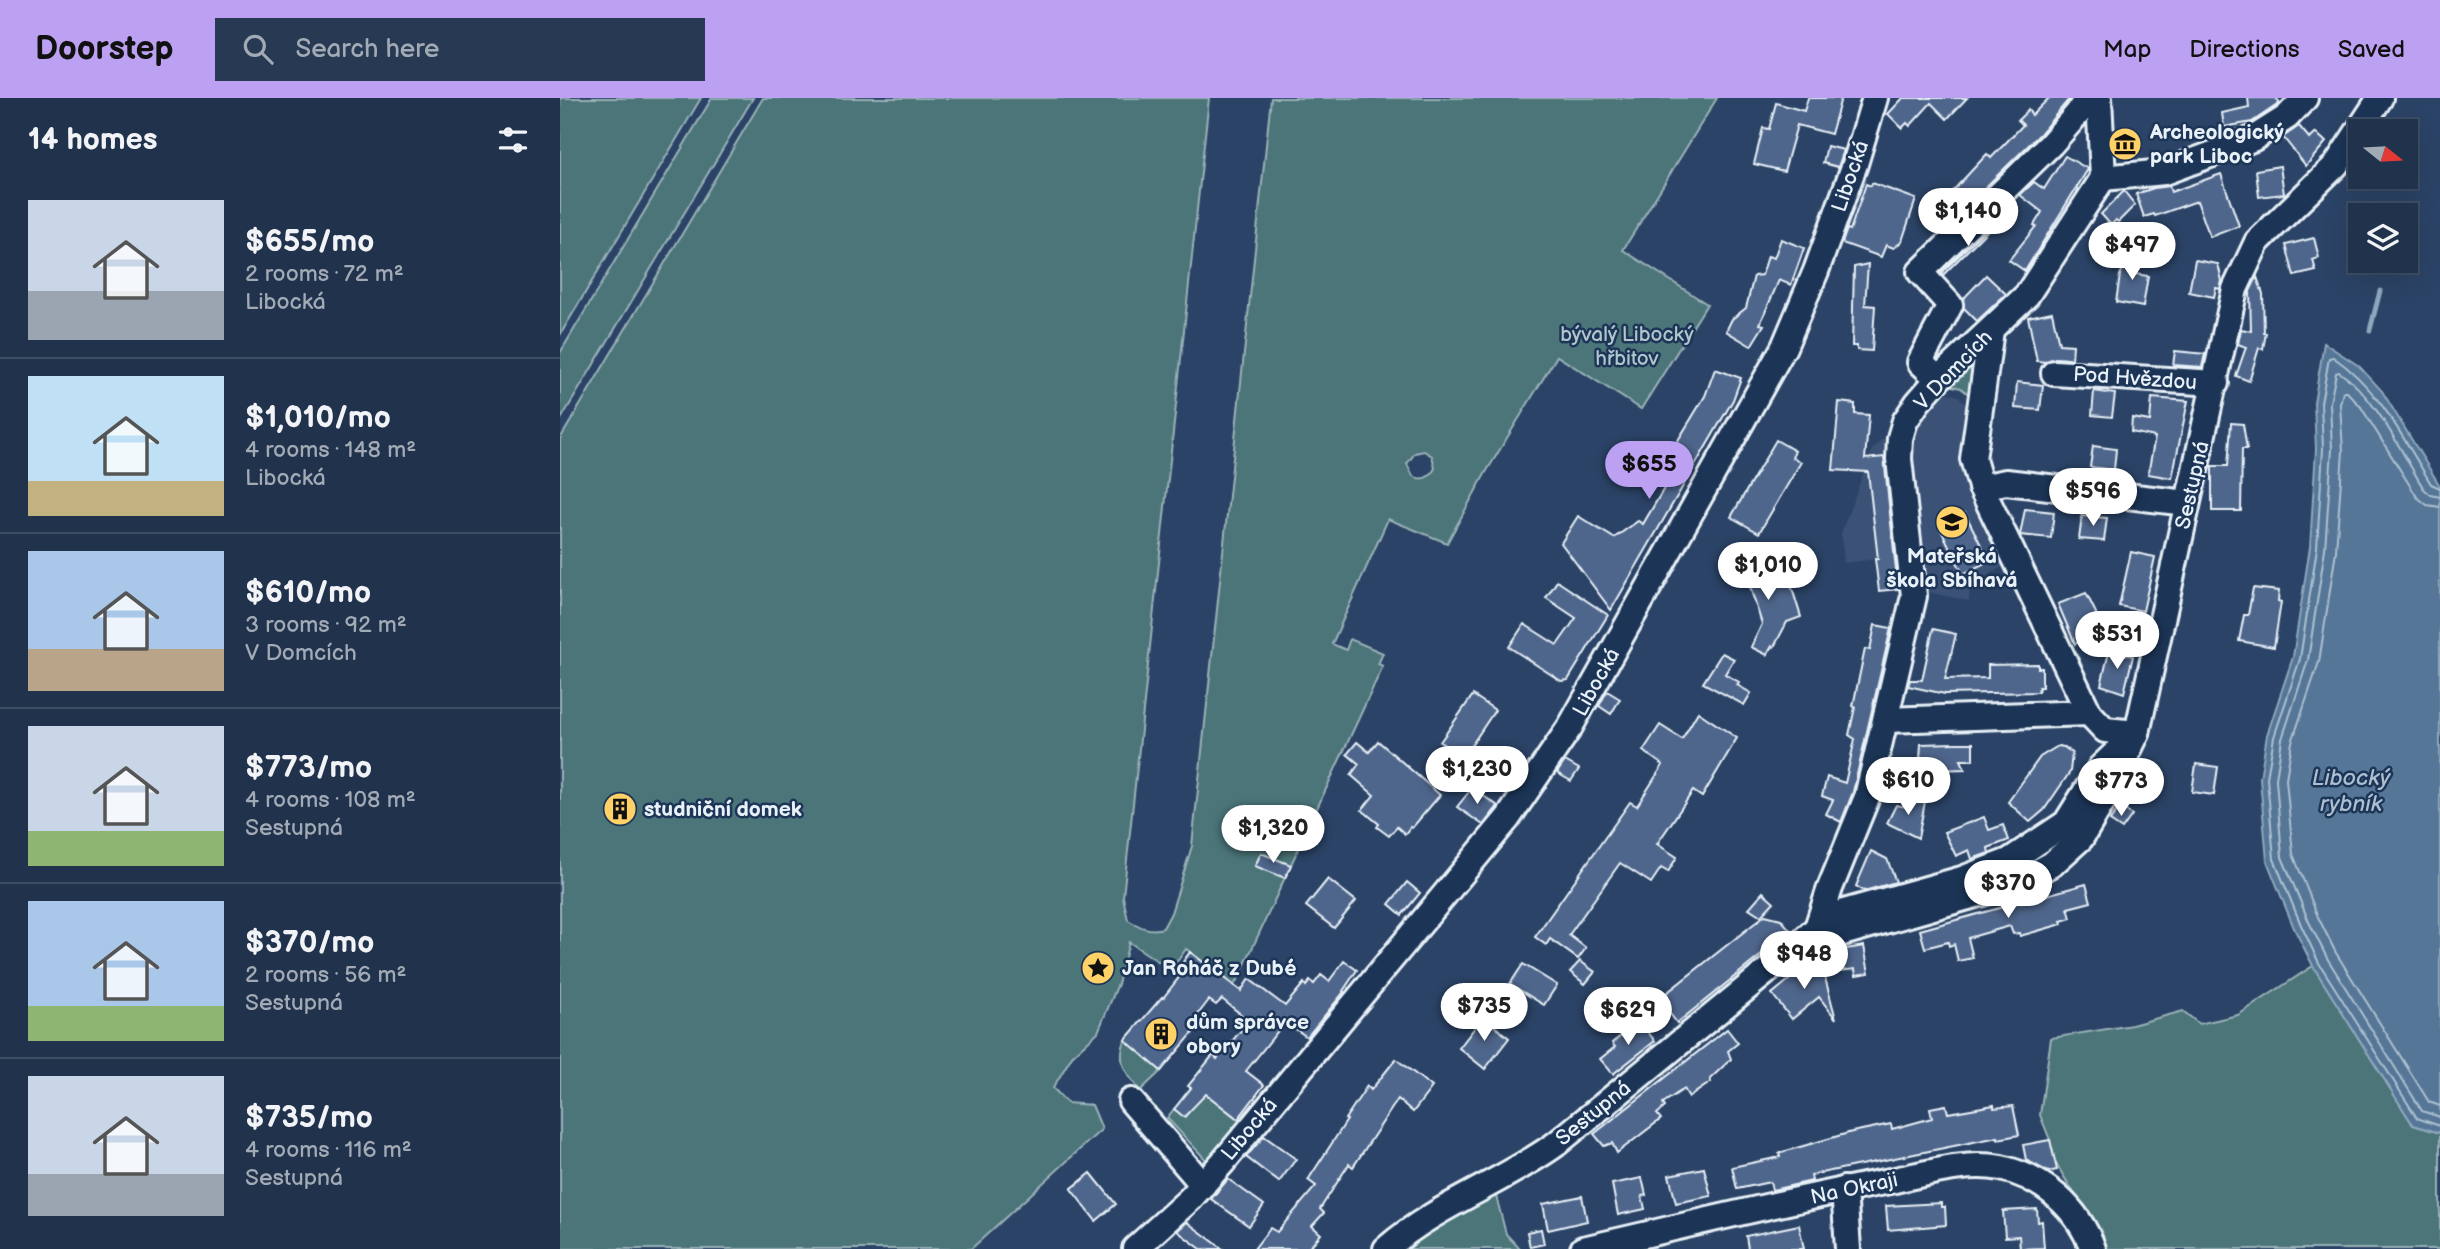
<!DOCTYPE html>
<meta charset="utf-8">
<style>
body{margin:0;font-family:"Balsamiq Sans",sans-serif;background:#283a53;color:#f1f3f6;height:100vh;display:flex;flex-direction:column;font-size:26px;white-space:nowrap}
*{box-sizing:border-box;margin:0}
p{font-size:23px;color:#a2aab5}
.icon{flex:none;width:38px;height:38px;fill:none;stroke:currentColor;stroke-width:2;stroke-linecap:round;stroke-linejoin:round}
.map{position:relative;flex:1;overflow:hidden}
.sheet{display:flex;flex-direction:column;background:#20324c;width:560px}
.sheet>*{flex:none}
.needle{width:46px;rotate:108deg}
.buttons{position:absolute;left:1788px;top:21px;display:grid;gap:14px}
.buttons a{display:grid;place-items:center;width:70px;height:70px;border-radius:0px;background:#20324c;box-shadow:0 7px 28px #0002,0 0 0 2px #3d4d64;font-size:35px}
.price{position:absolute;translate:-50% -60px;padding:0 16px;border-radius:24px;background:#fff;color:#222;font-size:23px;line-height:46px;filter:drop-shadow(0 2px 4px #0008)}
.price::after{content:'';position:absolute;left:50%;top:42px;width:21px;height:16px;margin-left:-10px;background:inherit;clip-path:polygon(0 0,100% 0,50% 100%)}
.price.active{background:#bca0f2;color:#111}
ul{padding:0;list-style:none}
li{display:flex;align-items:center;gap:21px;height:175px;padding:0 28px}
li+li{border-top:2px solid #3d4d64}
li span{display:grid;place-items:center;flex:none;width:196px;height:140px;border-radius:0px;color:#555}
li>.icon{margin-inline-start:auto}
span .icon{width:84px;height:84px;fill:#fffc;stroke-width:1}
li b{font-size:30px}
h2{display:flex;justify-content:space-between;align-items:center;height:84px;padding:0 28px;font-size:30px}
header{display:flex;align-items:center;gap:42px;box-sizing:border-box;height:98px;padding:0 35px;background:#bca0f2;color:#111}
header strong{font-size:33px}
nav{display:flex;gap:38px;margin-inline-start:auto;font-size:24px}
.search{width:490px;height:63px;background:#283a53;display:flex;align-items:center;gap:18px;box-sizing:border-box;padding:0 24px;border-radius:0px;color:#a2aab5;font-size:26px}
main{display:flex;flex:1;min-height:0}
.map>svg:first-child{display:block}
.built{fill:#3a5174}
.green{fill:#4c7479;stroke:#9ab2b8;stroke-width:2;fill-rule:evenodd}
.water{fill:#547696;stroke:#8fa7bd;stroke-width:2}
.lines{fill:none;stroke-linecap:round;stroke-linejoin:round}
.shore{stroke:#adc0d1;stroke-width:2}
.stream{stroke:#8fa7bd;stroke-width:5}
.building{fill:#50668c;stroke:#e8f1f8;stroke-width:2}
.minor-casing{stroke:#e8f1f8;stroke-width:30}
.minor{stroke:#1d3557;stroke-width:24}
.labels{text-anchor:middle;stroke-width:5;stroke-linejoin:round;paint-order:stroke}
.poi-label{font-size:21px;font-weight:bold;fill:#e8f1f8;stroke:#1d3557;text-anchor:start}
.street-label{font-size:21px;fill:#e8f1f8;stroke:#1d3557}
.park-label{font-size:21px;fill:#b1c5cc;stroke:#1d3557}
.water-label{font-size:23px;font-style:italic;fill:#adc0d1;stroke:#1d3557}
</style>
<header>
<strong>Doorstep</strong>
<div class="search"><svg class="icon" aria-label="search" viewBox="0 0 24 24"><circle cx="10" cy="10" r="6"/><path d="M15 15l6 6"/></svg>Search here</div>
<nav><a>Map</a><a>Directions</a><a>Saved</a></nav>
</header>
<main>
<section class="sheet">
<h2>14 homes<svg class="icon" aria-label="filters" viewBox="0 0 24 24"><path d="M4 7h16M4 17h16"/><circle cx="9" cy="7" r="2"/><circle cx="15" cy="17" r="2"/></svg></h2>
<ul>
<li><span style="background:linear-gradient(#c9d6e8 65%,#9aa5b1 0)"><svg class="icon" aria-label="home" viewBox="0 0 24 24"><path d="M3 11l9-7 9 7M6 9v11h12V9"/></svg></span><div><b>$655/mo</b><p>2 rooms · 72 m²</p><p>Libocká</p></div></li>
<li><span style="background:linear-gradient(#bfe0f5 75%,#c2b280 0)"><svg class="icon" aria-label="home" viewBox="0 0 24 24"><path d="M3 11l9-7 9 7M6 9v11h12V9"/></svg></span><div><b>$1,010/mo</b><p>4 rooms · 148 m²</p><p>Libocká</p></div></li>
<li><span style="background:linear-gradient(#a9c7e8 70%,#b9a48a 0)"><svg class="icon" aria-label="home" viewBox="0 0 24 24"><path d="M3 11l9-7 9 7M6 9v11h12V9"/></svg></span><div><b>$610/mo</b><p>3 rooms · 92 m²</p><p>V Domcích</p></div></li>
<li><span style="background:linear-gradient(#c9d6e8 75%,#8fb573 0)"><svg class="icon" aria-label="home" viewBox="0 0 24 24"><path d="M3 11l9-7 9 7M6 9v11h12V9"/></svg></span><div><b>$773/mo</b><p>4 rooms · 108 m²</p><p>Sestupná</p></div></li>
<li><span style="background:linear-gradient(#a9c7e8 75%,#8fb573 0)"><svg class="icon" aria-label="home" viewBox="0 0 24 24"><path d="M3 11l9-7 9 7M6 9v11h12V9"/></svg></span><div><b>$370/mo</b><p>2 rooms · 56 m²</p><p>Sestupná</p></div></li>
<li><span style="background:linear-gradient(#c9d6e8 70%,#9aa5b1 0)"><svg class="icon" aria-label="home" viewBox="0 0 24 24"><path d="M3 11l9-7 9 7M6 9v11h12V9"/></svg></span><div><b>$735/mo</b><p>4 rooms · 116 m²</p><p>Sestupná</p></div></li>
</ul>
</section>
<div class="map">
<svg width="1880" height="1151" viewBox="0 0 1880 1151">
<rect width="100%" height="100%" fill="#2b4366"/>
<filter id="ink" filterUnits="userSpaceOnUse"><feTurbulence type="fractalNoise" baseFrequency=".0143" numOctaves="2"/><feDisplacementMap in="SourceGraphic" scale="14" xChannelSelector="R" yChannelSelector="G"/><feConvolveMatrix kernelMatrix="1 2 1 2 8 2 1 2 1" color-interpolation-filters="sRGB"/></filter>
<g filter="url(#ink)">
<g class="built">
<path d="M1388,295L1399,298L1408,309L1402,366L1404,381L1445,467L1410,489L1409,503L1367,494L1352,357L1356,325L1379,298Z"/>
<path d="M1332,337L1341,458L1284,465L1281,435L1312,352L1321,342Z"/>
</g>
<g class="green">
<path d="M0,0H141L0,237Z"/>
<path d="M152,0H193L0,323V255Z"/>
<path d="M203,0H649L563,799L568,822C580,829 589,834 603,830L611,815L632,748L711,0H1157L1063,152L1147,206L1081,311L997,258L925,376L887,445L828,421L772,546L786,552L790,541L823,555L818,566L823,568L678,881L674,887L626,851L611,872L569,844L558,886L538,934L512,958L493,990L507,1005L532,1007L542,1031L411,1151H0V341ZM864,353L872,358L875,370C870,380 862,383 853,378L847,366L855,355Z"/>
<path d="M1412,268L1416,271L1413,300L1401,290L1388,287L1406,269Z"/>
<path d="M1753,868L1853,1027L1880,1035V1151H1543L1531,1123L1495,1064L1490,1042L1480,1017L1491,940L1572,927L1623,913L1639,926L1678,917Z"/>
<path d="M565,942L602,972L580,993C567,975 556,966 565,942Z"/>
<path d="M631,990L643,999L646,996L680,1023L647,1063L607,1020L614,1011L625,1019L633,1009L623,1000Z"/>
<path d="M936,1098L946,1136L960,1151H838L875,1128Z"/>
</g>
<path class="water" d="M1764,245L1799,268L1822,293L1880,388V1035L1853,1027L1753,868L1734,830L1707,763L1700,680L1707,637L1733,559L1750,449L1756,351L1754,305Z"/>
<g class="lines">
<g class="shore">
<path d="M1880,390L1871,386C1843,340 1819,290 1773,259L1769,260L1761,305L1763,351L1757,450L1740,561L1714,639L1707,680L1714,761L1741,827L1759,865L1857,1020L1880,1028"/>
<path d="M1880,399L1871,397L1864,391C1841,354 1816,298 1779,274L1776,275L1770,305L1772,351L1765,451L1748,562L1722,641L1716,681L1722,759L1749,824L1767,860L1862,1013L1880,1019"/>
<path d="M1880,409L1867,407L1857,399L1801,309L1787,294H1783L1780,306L1783,353L1776,453L1759,564L1732,644L1726,681L1733,756L1758,819L1776,855L1869,1004L1880,1008"/>
</g>
<path class="stream" d="M1810,232L1820,193"/>
</g>
<g class="building">
<path d="M1248,0H1281L1271,36L1237,27L1224,73L1194,66L1203,30L1209,31L1216,5L1244,13Z"/>
<path d="M1343,0H1407L1387,21L1371,5L1350,28L1347,25L1342,30L1328,16Z"/>
<path d="M1489,0H1510L1480,36L1403,111L1389,97L1427,56L1431,60L1463,27L1458,22L1468,12L1472,17Z"/>
<path d="M1688,0H1716L1720,5L1692,24L1664,29L1662,15L1689,9Z"/>
<path d="M1739,28L1750,41L1756,35L1766,44L1746,68L1723,39Z"/>
<path d="M1267,48L1284,52L1278,69L1263,65Z"/>
<path d="M1505,58L1528,71L1465,173L1449,162L1476,128L1474,127L1482,114L1460,97L1474,84L1484,91Z"/>
<path d="M1720,68L1724,96L1699,99L1696,72Z"/>
<path d="M1661,76L1679,128L1650,139L1637,103L1595,118L1594,116L1584,119L1576,96L1594,90L1609,88L1611,94Z"/>
<path d="M1312,85L1356,101L1342,143L1334,150L1326,147L1321,159L1282,145L1287,131L1290,132L1306,86L1311,88Z"/>
<path d="M1564,93L1575,107L1558,124L1556,122L1551,127L1541,116Z"/>
<path d="M1436,121L1438,122L1383,177L1381,175Z"/>
<path d="M1754,140L1759,160L1753,162L1756,173L1734,178L1726,147Z"/>
<path d="M1221,141L1244,150L1231,187L1219,182L1200,226L1204,227L1191,248L1166,233L1172,221L1186,210L1194,178L1202,177L1208,158L1214,160Z"/>
<path d="M1576,144L1581,145L1575,176L1588,178L1583,209L1556,204L1560,177Z"/>
<path d="M1635,162L1658,166L1662,183L1660,191L1656,190L1654,199L1629,194Z"/>
<path d="M1308,166L1305,207L1315,208L1312,253L1297,252V248H1292L1294,169Z"/>
<path d="M1426,177L1446,196L1417,223L1404,210L1403,201Z"/>
<path d="M1697,179L1703,196L1704,235H1706L1703,251L1699,250L1689,283L1676,278L1686,249L1678,246L1681,231L1691,233L1690,193Z"/>
<path d="M1492,214L1499,246L1513,247L1512,261L1495,260L1485,264L1477,263L1468,219Z"/>
<path d="M1615,253L1645,256L1642,269L1613,267Z"/>
<path d="M1155,271L1181,280L1173,302L1051,512L1001,445L1018,418L1054,440L1078,423L1083,426L1106,387L1100,383L1110,365L1106,362L1145,298Z"/>
<path d="M1457,284L1483,287L1480,312L1455,310Z"/>
<path d="M1534,293L1555,296L1552,319L1532,317Z"/>
<path d="M1592,300L1628,303L1612,380L1588,376L1595,339L1571,334L1572,320L1590,323Z"/>
<path d="M1279,304L1295,306V316L1309,317L1305,361L1324,359L1338,491L1319,493L1315,461H1318L1308,374L1273,372Z"/>
<path d="M1671,325L1683,326L1687,351H1682L1681,413H1652V368H1668Z"/>
<path d="M1216,342L1235,353L1232,359L1241,364L1199,435L1171,419Z"/>
<path d="M1533,348L1556,351L1554,372L1530,369Z"/>
<path d="M1465,411L1494,414L1491,440L1460,437Z"/>
<path d="M1405,415L1429,463L1403,476L1379,428Z"/>
<path d="M1522,418L1547,420L1544,443L1519,441Z"/>
<path d="M1571,454L1595,459L1583,513L1559,508Z"/>
<path d="M1176,461L1212,476L1226,471L1241,519L1227,524L1214,549L1212,548L1207,557L1191,549L1202,526L1190,489L1168,477Z"/>
<path d="M997,483L1048,517L1008,582L1001,583L949,549L964,526L997,547L1016,520L986,500Z"/>
<path d="M1693,490L1719,493L1718,503L1721,504L1714,549L1679,543L1684,517H1688Z"/>
<path d="M1526,495L1536,515L1539,535L1515,546L1498,506Z"/>
<path d="M1315,527L1331,530L1293,694L1281,724L1266,716L1273,702L1262,698L1267,679L1285,685L1295,641L1289,637L1295,609L1293,608L1305,551L1310,552Z"/>
<path d="M1373,531L1396,536L1385,581L1428,580V567L1478,566V570H1482V589H1479L1478,594L1385,596L1348,588L1350,582H1362Z"/>
<path d="M1551,545L1555,554L1573,558L1564,595L1541,587Z"/>
<path d="M1162,555L1174,561L1165,576L1179,584L1177,587L1191,595L1184,607L1143,585Z"/>
<path d="M1047,593L1060,601L1051,616L1039,608Z"/>
<path d="M913,597L935,612L903,660L880,644Z"/>
<path d="M1138,614L1177,640L1142,699L1133,693L1097,746L1117,759L1108,774L1101,770L1091,785L1060,765L1009,837L1026,850L1018,861L990,841L986,847L975,839L1070,704L1077,708L1103,667L1083,653L1100,627L1122,641Z"/>
<path d="M818,643L880,697L852,730L850,729L845,736L837,729L829,738L817,729L819,726L802,712L814,697L791,677L799,666L787,656L797,644L809,654Z"/>
<path d="M1395,645H1413V662H1401L1405,671L1375,672V692H1358L1361,646Z"/>
<path d="M1498,648L1504,649L1512,655L1510,674L1484,712L1470,724L1448,704L1480,659Z"/>
<path d="M1005,663L1019,671L1011,683L997,675Z"/>
<path d="M1636,666L1658,669L1654,697L1632,694Z"/>
<path d="M912,690L938,708L923,727L897,709Z"/>
<path d="M1350,701L1365,704L1358,740L1327,725L1336,707L1348,709Z"/>
<path d="M1560,708L1572,717L1562,731L1550,723Z"/>
<path d="M1424,719L1429,732L1443,727L1449,742L1428,750L1429,755L1412,761L1409,752L1396,758L1384,734Z"/>
<path d="M1311,753L1327,761L1336,784L1304,793L1296,788Z"/>
<path d="M701,755L731,767L725,780L695,768Z"/>
<path d="M768,781L796,803L774,830L746,808Z"/>
<path d="M847,784L860,795L842,817L829,806Z"/>
<path d="M1526,786L1531,804L1508,810L1511,820L1501,823L1502,826L1460,838L1459,835L1453,836L1450,828L1408,840L1413,860L1398,863L1394,846L1389,848L1388,844L1365,850L1360,832Z"/>
<path d="M1203,794L1214,804L1201,818L1189,810Z"/>
<path d="M1205,817L1221,821L1231,833L1117,925L1099,901Z"/>
<path d="M1304,848L1309,875L1296,877L1295,871L1273,874L1269,854Z"/>
<path d="M630,854L681,893L689,881L725,908L744,885L746,888L750,883L754,886L761,877L769,883L784,863L797,872L783,893L784,894L747,939L725,924L686,973L704,987L678,1021L646,996L624,1019L614,1011L631,990L628,988L653,957L657,961L689,923L662,901L656,907L649,902L632,924L638,929L601,973L565,942L602,899L603,900L620,878L615,875Z"/>
<path d="M1020,863L1035,874L1025,886L1010,874Z"/>
<path d="M1252,863L1265,880L1276,921L1259,899L1232,921L1212,896Z"/>
<path d="M963,866L997,887L984,907L950,886Z"/>
<path d="M923,919L949,940L925,971L899,950Z"/>
<path d="M1079,923L1095,943L1053,976L1040,961L1055,949L1052,945Z"/>
<path d="M1167,931L1178,945L1168,953L1171,961L1150,981L1151,984L1129,999L1124,991L1103,1005L1105,1009L1097,1016L1101,1021L1057,1055L1052,1045L1044,1048L1034,1036Z"/>
<path d="M836,961L872,989L853,1014L838,1001L793,1069L789,1066L760,1111L764,1115L752,1128L761,1136L748,1151H694L710,1130L717,1134L756,1088L748,1082L787,1022L785,1021L807,988L811,992Z"/>
<path d="M1386,1007L1388,1015L1434,1007V1010L1453,1008L1459,1037L1438,1041V1039L1251,1077L1252,1083L1212,1092L1210,1084L1177,1091L1172,1069L1220,1059L1219,1055L1292,1034L1331,1026L1332,1031L1372,1020L1370,1010Z"/>
<path d="M704,1038L736,1061L719,1084L686,1059Z"/>
<path d="M1490,1042L1497,1072L1488,1074L1466,1062L1463,1047Z"/>
<path d="M1144,1070L1151,1098L1116,1105L1109,1077Z"/>
<path d="M531,1075L556,1106L536,1123L511,1091Z"/>
<path d="M1082,1080L1086,1097L1082,1098L1085,1111L1058,1117L1052,1086Z"/>
<path d="M668,1081L704,1107L689,1128L651,1101Z"/>
<path d="M1022,1098L1027,1123L988,1132L983,1106Z"/>
<path d="M1381,1105V1109H1385L1386,1127L1328,1132L1326,1108Z"/>
<path d="M1477,1111L1478,1124L1482,1123L1484,1150L1460,1151L1459,1138L1445,1139L1443,1113Z"/>
<path d="M627,1124L663,1151H641L617,1133Z"/>
<path d="M1239,1127L1244,1151H1188L1186,1138Z"/>
<path d="M981,1131L984,1146L970,1149L967,1134Z"/>
</g>
<g class="lines">
<defs>
<g id="minor">
<path d="M1539,0L1543,80"/>
<path d="M1543,80L1604,74L1669,50L1694,40L1727,19L1745,0"/>
<path d="M1431,232L1413,361L1421,389L1529,615L1545,632L1577,635"/>
<path d="M1494,275L1656,285"/>
<path d="M1378,281L1360,264L1390,207L1360,174L1491,46L1518,15L1527,0"/>
<path d="M1421,389L1446,384L1627,405"/>
<path d="M1326,622L1529,615"/>
<path d="M1257,830L1272,838L1457,785L1492,766L1521,740L1550,691L1577,635L1675,191L1697,144L1776,67L1820,0"/>
<path d="M1257,830L1270,790L1307,699L1354,498L1339,361L1340,340L1345,323L1358,304L1378,281L1467,197L1543,80"/>
<path d="M571,1003L643,1087"/>
<path d="M1284,1091L1288,1151"/>
<path d="M575,1151L630,1101L663,1064L948,720L1010,629L1224,249L1256,173L1295,66L1315,0"/>
<path d="M826,1151C876,1107 942,1085 996,1046L1228,856L1257,830L1284,814L1402,781L1449,763L1506,725L1541,669L1566,645"/>
<path d="M1023,1151C1125,1128 1227,1102 1330,1083C1365,1076 1406,1063 1441,1070C1484,1080 1518,1110 1533,1151"/>
</g>
</defs>
<use href="#minor" class="minor-casing"/>
<use href="#minor" class="minor"/>
</g>
</g>
<defs>
<symbol id="museum-disc" viewBox="-11 -11 22 22"><circle r="9.5" fill="#ffd166" stroke="#1d3557"/><path d="M0-6L6-3V-2H-6V-3ZM-5-1h2V3h-2ZM-1-1h2V3h-2ZM3-1h2V3H3ZM-6 4H6V6H-6Z" fill="#111"/></symbol>
<symbol id="school-disc" viewBox="-11 -11 22 22"><circle r="9.5" fill="#ffd166" stroke="#1d3557"/><path d="M0-5L7-2L0 1L-7-2ZM-4 1L0 2.5L4 1V4Q0 6-4 4Z" fill="#111"/></symbol>
<symbol id="building-disc" viewBox="-11 -11 22 22"><circle r="9.5" fill="#ffd166" stroke="#1d3557"/><path d="M-4-6H4V6H1V3H-1V6H-4ZM-2.5-4.3h1.7v1.8h-1.7ZM.8-4.3h1.7v1.8H.8ZM-2.5-1h1.7V.8h-1.7ZM.8-1h1.7V.8H.8Z" fill="#111"/></symbol>
<symbol id="sight-disc" viewBox="-11 -11 22 22"><circle r="9.5" fill="#ffd166" stroke="#1d3557"/><path d="M0-6L1.8-2.2L6-1.7L2.9 1.2L3.7 5.4L0 3.3L-3.7 5.4L-2.9 1.2L-6-1.7L-1.8-2.2Z" fill="#111"/></symbol>
</defs>
<g fill-rule="evenodd">
<use href="#museum-disc" x="1546" y="27" width="38" height="38"/>
<use href="#school-disc" x="1373" y="405" width="38" height="38"/>
<use href="#building-disc" x="41" y="692" width="38" height="38"/>
<use href="#sight-disc" x="519" y="851" width="38" height="38"/>
<use href="#building-disc" x="582" y="917" width="38" height="38"/>
</g>
<g class="labels">
<g class="poi-label">
<text x="1590" y="41">Archeologický<tspan x="1590" dy="24">park Liboc</tspan></text>
<text x="1392" y="465" text-anchor="middle">Mateřská<tspan x="1392" dy="24">škola Sbíhavá</tspan></text>
<text x="84" y="718">studniční domek</text>
<text x="562" y="877">Jan Roháč z Dubé</text>
<text x="626" y="931">dům správce<tspan x="626" dy="24">obory</tspan></text>
</g>
<g class="street-label">
<text transform="translate(1290 78) rotate(-71)" y="7">Libocká</text>
<text transform="translate(1393 272) rotate(-46)" y="7">V Domcích</text>
<text transform="translate(1575 280) rotate(4)" y="7">Pod Hvězdou</text>
<text transform="translate(1632 387) rotate(-77)" y="7">Sestupná</text>
<text transform="translate(1036 584) rotate(-61)" y="7">Libocká</text>
<text transform="translate(1033 1015) rotate(-39)" y="7">Sestupná</text>
<text transform="translate(689 1031) rotate(-50)" y="7">Libocká</text>
<text transform="translate(1294 1090) rotate(-12)" y="7">Na Okraji</text>
</g>
<g class="park-label">
<text x="1067" y="243">bývalý Libocký<tspan x="1067" dy="24">hřbitov</tspan></text>
</g>
<g class="water-label">
<text x="1791" y="687">Libocký<tspan x="1791" dy="26">rybník</tspan></text>
</g>
</g>
</svg>
<div class="buttons">
<a><svg class="needle" viewBox="-14 -14 28 28"><path d="M0-13l5 13h-10z" fill="#e53935"/><path d="M0 13l5-13h-10z" fill="#a2aab5"/></svg></a>
<a><svg class="icon" aria-label="layers" viewBox="0 0 24 24"><path d="M12 4l9 5-9 5-9-5zM3 14l9 5 9-5"/></svg></a>
</div>
<b class="price" style="left:1408px;top:150px">$1,140</b>
<b class="price" style="left:1572px;top:184px">$497</b>
<b class="price active" style="left:1089px;top:403px">$655</b>
<b class="price" style="left:1533px;top:430px">$596</b>
<b class="price" style="left:1208px;top:504px">$1,010</b>
<b class="price" style="left:1557px;top:573px">$531</b>
<b class="price" style="left:917px;top:708px">$1,230</b>
<b class="price" style="left:1348px;top:719px">$610</b>
<b class="price" style="left:1561px;top:720px">$773</b>
<b class="price" style="left:713px;top:767px">$1,320</b>
<b class="price" style="left:1448px;top:822px">$370</b>
<b class="price" style="left:1244px;top:893px">$948</b>
<b class="price" style="left:924px;top:945px">$735</b>
<b class="price" style="left:1068px;top:949px">$629</b>
</div>
</main>
